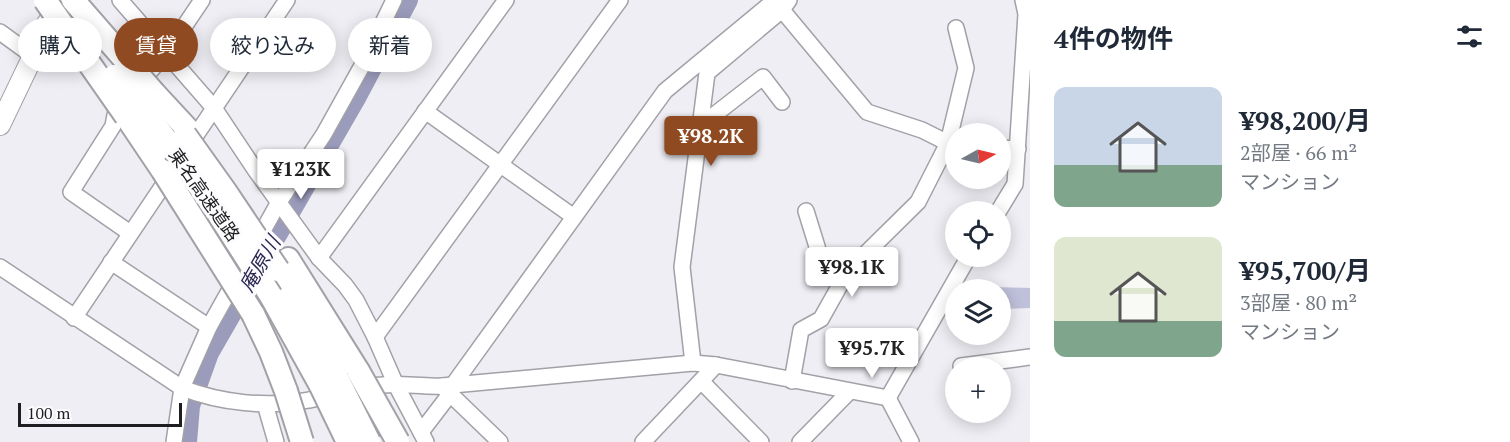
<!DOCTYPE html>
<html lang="ja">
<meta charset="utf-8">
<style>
body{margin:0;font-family:"PT Serif","Noto Sans JP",serif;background:#f2f2f3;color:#1f2937;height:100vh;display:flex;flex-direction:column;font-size:22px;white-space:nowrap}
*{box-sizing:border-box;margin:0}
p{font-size:20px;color:#747a83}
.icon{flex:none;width:33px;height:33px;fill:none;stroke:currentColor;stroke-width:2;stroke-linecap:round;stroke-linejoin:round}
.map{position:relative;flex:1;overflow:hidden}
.sheet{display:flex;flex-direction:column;background:#fff;width:480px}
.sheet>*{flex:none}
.top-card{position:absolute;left:18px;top:18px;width:570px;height:54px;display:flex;gap:12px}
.needle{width:39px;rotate:82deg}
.tools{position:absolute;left:945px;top:123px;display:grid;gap:12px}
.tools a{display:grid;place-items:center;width:66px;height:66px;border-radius:50%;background:#fff;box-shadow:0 3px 15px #0003;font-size:30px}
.scale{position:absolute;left:18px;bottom:15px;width:164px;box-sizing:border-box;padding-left:6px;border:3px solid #1e1e20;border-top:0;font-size:16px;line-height:21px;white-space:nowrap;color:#1e1e20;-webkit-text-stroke:4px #fcfcfe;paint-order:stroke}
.price{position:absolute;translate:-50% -51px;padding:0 14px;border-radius:6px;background:#fff;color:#222;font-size:20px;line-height:39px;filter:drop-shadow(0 2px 3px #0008)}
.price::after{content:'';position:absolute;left:50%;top:36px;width:18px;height:14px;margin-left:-9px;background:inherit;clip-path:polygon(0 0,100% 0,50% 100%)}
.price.selected{background:#8f4a21;color:#fff}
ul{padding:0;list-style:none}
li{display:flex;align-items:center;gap:18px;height:150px;padding:0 24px}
li span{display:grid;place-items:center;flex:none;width:168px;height:120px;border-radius:12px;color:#555}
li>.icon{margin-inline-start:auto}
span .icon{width:72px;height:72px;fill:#fffc;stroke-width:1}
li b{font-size:26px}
h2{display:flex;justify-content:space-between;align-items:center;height:72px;padding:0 24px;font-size:26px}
.chip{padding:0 21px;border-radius:27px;background:#fff;box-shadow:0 3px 15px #0003;font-size:21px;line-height:54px}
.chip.selected{background:#8f4a21;color:#fff}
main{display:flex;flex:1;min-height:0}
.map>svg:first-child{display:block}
.green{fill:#bfc0d9}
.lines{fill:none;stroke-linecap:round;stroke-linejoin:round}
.river{stroke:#9b9bbc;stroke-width:20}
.minor-casing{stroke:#a1a1a7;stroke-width:18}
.major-casing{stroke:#a1a1a7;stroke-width:22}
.highway-casing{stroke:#a1a1a7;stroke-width:26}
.minor{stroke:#fff;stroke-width:15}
.major{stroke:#fff;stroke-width:20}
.highway{stroke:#fff;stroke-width:22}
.highway-bridge-casing{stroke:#a1a1a7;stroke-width:26;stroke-linecap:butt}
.highway-bridge{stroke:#fff;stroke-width:22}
.labels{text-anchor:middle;stroke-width:6;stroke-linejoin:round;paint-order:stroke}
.street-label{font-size:18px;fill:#1e1e20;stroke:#fcfcfe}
.water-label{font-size:20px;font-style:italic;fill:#2b2753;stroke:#fcfcfe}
</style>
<main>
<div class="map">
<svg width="1030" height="442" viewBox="0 0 1030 442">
<rect width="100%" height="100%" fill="#eeeef4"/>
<path class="green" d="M995,287L1030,288V308L1001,309L1000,290L994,289Z"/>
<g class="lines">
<path class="river" d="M187,442L190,406L209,353L356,98L408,0"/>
<defs>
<g id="minor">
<path d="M120,0L214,108L256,171L319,258L345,285L356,300L375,337L396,385L426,442"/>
<path d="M782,10L867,112L922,130L948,143L956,144"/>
<path d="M0,32L33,56"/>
<path d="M425,111L574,217"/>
<path d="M700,126L763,77L782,102"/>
<path d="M190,144L287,0"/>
<path d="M1000,148L1018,149"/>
<path d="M998,212L1015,184L1026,14L1023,0"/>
<path d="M130,233L71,192L113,126L116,110L167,52L202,0"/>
<path d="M319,258L506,0"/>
<path d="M111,262L209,327"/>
<path d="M0,267L182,388C221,403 267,408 309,400C333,396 358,386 382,385C402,383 422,387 442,386L693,363L716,365L888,398"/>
<path d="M840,285L847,272L918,202L948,143L966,68L956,28"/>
<path d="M74,318L172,172"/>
<path d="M375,337L620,0"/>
<path d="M693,363L682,267L707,73L782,10L789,0"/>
<path d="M961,366L1030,357"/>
<path d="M701,381L761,442"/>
<path d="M792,381L801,330L821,319L840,285L819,253L806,211"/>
<path d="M453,385L665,91L775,0"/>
<path d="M442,386L500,442"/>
<path d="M888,398L969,256"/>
<path d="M888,398L911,442"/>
<path d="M265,404L276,442"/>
<path d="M421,432L450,394"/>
<path d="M174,442L182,388L209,327L279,202L324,134L363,64L394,0"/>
<path d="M643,442L716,365"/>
<path d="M800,442L849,392"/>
</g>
<path id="major" d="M0,125L33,56L42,31L63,0"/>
<g id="highway">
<path d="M154,93L192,134"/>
<path d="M139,105L175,151"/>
<path d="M126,116L163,171"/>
<path d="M288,259L358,371"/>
<path d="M279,271L337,378"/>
<path d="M271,296L321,386"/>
<path d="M253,314L271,352L286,391"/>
</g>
</defs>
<use href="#minor" class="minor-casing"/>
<use href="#major" class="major-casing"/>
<use href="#highway" class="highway-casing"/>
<use href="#minor" class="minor"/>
<use href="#major" class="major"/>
<use href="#highway" class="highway"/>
<defs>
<g id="highway-bridge">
<path d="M45,0L126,116"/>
<path d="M73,0L154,93"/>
<path d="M114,76L139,105"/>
<path d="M185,135L225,191L278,270"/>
<path d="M175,151L218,213L271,296"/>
<path d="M163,171L253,314"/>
<path d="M358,371L398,442"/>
<path d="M337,378L369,442"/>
<path d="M321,386L348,442"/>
<path d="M286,391L302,442"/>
</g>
</defs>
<use href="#highway-bridge" class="highway-bridge-casing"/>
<use href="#highway-bridge" class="highway-bridge"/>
</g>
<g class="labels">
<g class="street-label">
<text transform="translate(204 195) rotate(55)" y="6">東名高速道路</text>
</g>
<g class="water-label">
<text transform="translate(260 264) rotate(-60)" y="7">庵原川</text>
</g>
</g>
</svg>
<div class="tools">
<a><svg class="needle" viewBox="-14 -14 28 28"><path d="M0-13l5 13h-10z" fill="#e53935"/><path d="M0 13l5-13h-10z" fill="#747a83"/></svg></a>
<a><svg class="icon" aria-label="locate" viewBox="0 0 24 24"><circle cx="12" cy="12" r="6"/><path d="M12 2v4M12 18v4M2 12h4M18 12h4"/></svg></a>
<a><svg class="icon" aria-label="layers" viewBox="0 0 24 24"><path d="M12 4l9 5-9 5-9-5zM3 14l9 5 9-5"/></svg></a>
<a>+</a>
</div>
<div class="scale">100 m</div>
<b class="price selected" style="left:711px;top:167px">¥98.2K</b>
<b class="price" style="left:301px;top:200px">¥123K</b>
<b class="price" style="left:852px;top:298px">¥98.1K</b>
<b class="price" style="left:872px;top:379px">¥95.7K</b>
<div class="top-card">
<a class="chip">購入</a>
<a class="chip selected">賃貸</a>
<a class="chip">絞り込み</a>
<a class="chip">新着</a>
</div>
</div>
<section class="sheet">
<h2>4件の物件<svg class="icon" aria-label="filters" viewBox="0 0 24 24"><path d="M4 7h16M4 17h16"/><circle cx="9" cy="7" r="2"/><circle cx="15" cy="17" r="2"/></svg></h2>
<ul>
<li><span style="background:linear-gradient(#c9d6e8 65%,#7fa58c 0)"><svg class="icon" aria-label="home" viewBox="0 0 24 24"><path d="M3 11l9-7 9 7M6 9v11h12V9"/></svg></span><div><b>¥98,200/月</b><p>2部屋 · 66 m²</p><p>マンション</p></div></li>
<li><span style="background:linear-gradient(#dfe7d0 70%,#7fa58c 0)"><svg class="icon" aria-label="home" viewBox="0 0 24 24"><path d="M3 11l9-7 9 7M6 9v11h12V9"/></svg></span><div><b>¥95,700/月</b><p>3部屋 · 80 m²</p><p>マンション</p></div></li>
</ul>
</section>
</main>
